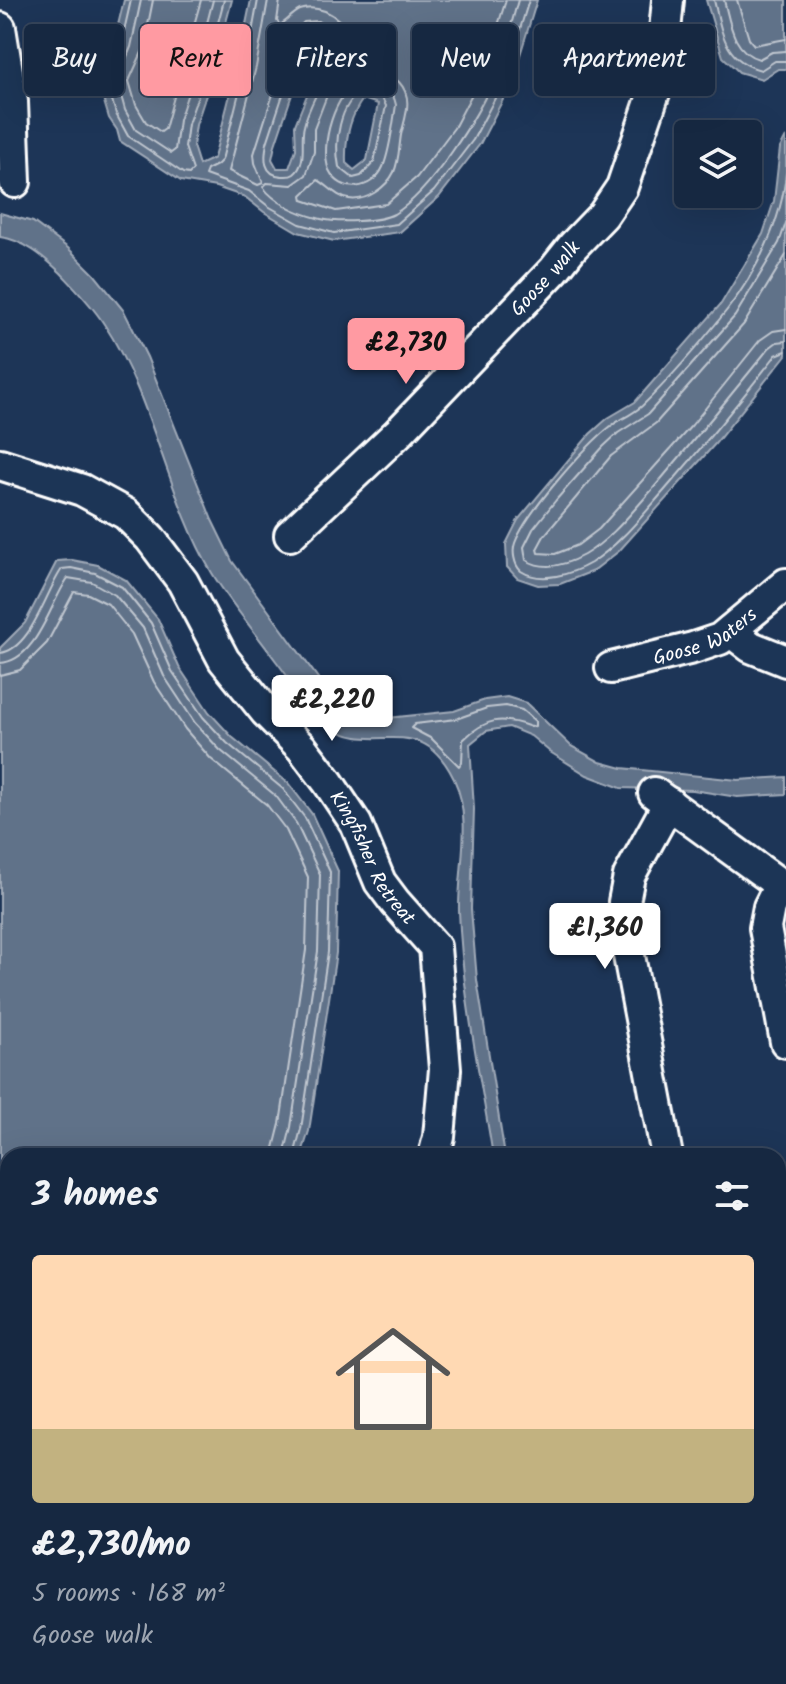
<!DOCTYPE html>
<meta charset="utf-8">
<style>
body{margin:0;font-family:Kalam,sans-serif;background:#23344c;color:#f1f3f6;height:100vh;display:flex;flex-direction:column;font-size:30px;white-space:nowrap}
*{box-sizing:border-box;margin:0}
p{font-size:26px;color:#9ea6b1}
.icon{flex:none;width:44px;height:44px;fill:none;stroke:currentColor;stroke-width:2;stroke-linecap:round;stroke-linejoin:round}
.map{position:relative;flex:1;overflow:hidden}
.sheet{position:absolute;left:0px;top:1148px;width:786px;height:536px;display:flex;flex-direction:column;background:#162841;border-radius:24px 24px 0 0;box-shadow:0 8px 32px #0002,0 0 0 2px #35445a}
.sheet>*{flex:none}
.banner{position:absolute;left:24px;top:24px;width:738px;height:72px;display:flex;gap:16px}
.controls{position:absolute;left:674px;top:120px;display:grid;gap:16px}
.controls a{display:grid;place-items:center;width:88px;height:88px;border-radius:8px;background:#162841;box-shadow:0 8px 32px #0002,0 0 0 2px #35445a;font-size:40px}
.price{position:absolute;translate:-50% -68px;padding:0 18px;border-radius:8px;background:#fff;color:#222;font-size:26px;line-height:52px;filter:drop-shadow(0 2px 4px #0008)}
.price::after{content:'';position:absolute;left:50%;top:48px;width:24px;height:18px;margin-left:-12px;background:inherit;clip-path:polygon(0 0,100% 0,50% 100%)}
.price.selected{background:#ff9aa2;color:#111}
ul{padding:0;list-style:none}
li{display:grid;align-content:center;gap:16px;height:424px;padding:0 32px}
li span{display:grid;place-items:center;height:248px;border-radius:8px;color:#555}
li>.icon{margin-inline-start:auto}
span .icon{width:144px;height:144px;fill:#fffc;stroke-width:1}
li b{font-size:34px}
h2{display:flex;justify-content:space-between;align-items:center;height:96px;padding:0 32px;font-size:34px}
.pill{padding:0 28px;border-radius:8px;background:#162841;box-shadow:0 8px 32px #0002,0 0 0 2px #35445a;font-size:28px;line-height:72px}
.pill.selected{background:#ff9aa2;color:#111}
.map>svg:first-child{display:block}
.water{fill:#617289;stroke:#a0aab8;stroke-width:2;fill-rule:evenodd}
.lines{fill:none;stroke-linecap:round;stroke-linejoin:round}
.shore{stroke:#c0c7d0;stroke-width:2}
.minor-casing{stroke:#fff;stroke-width:36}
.minor{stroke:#1d3557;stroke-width:30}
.labels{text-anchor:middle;stroke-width:8;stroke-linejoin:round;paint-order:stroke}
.street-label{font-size:20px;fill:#fff;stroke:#1d3557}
</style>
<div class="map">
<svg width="786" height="1684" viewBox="0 0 786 1684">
<rect width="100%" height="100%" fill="#1d3557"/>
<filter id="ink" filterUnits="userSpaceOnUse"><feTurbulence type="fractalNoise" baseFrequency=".0125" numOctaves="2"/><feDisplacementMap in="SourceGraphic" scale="16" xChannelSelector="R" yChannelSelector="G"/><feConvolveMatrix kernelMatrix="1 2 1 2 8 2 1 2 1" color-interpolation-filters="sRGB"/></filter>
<g filter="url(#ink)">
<g class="water">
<path d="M124,0H232L209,86L196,125L193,146L199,165L214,158L238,63L251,0H537L511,84L480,144L439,197L400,232L334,241L298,232L264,212L245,197L216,187L181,181L120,141L117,130L109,118L97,78L114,42ZM311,38L320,43L323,55L295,125L296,149L289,168H277L272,159L275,145ZM363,99L378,104L367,160L354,170L346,163C345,139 349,118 363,99Z"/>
<path d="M706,0H786V69H778L762,79L739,72L723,57Z"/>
<path d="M786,137V355L715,444L619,551L593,571L560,584L538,585L517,578L507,567L506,544L518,520L590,434L608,418L635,402L721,304L763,234L774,201L780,148Z"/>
<path d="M0,213L33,222L68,248L94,274L124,311L147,357L212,520L232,561L318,678L345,709L363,719H378L454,711L485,700L507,697L526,703L571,746L600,762L622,768L738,780L786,777V794L737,797L693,790L621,788L587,775L550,752L531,736L509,727L486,731L470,744L474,809L471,909L477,980L505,1156H493C480,1075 462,993 459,911C458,869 473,819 454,779C420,708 373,758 330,726C310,712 291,680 276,661C255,632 231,604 212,573C167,497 153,398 104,324C92,305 76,289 61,273C44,257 24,240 0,237Z"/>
<path d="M72,560L98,565L126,580L158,619L179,667L209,712L232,737L288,783L312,814L338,871L336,953L309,1131L301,1156H8V1652L0,1660V648L25,623L57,561Z"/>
</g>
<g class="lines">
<g class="shore">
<path d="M131,0L121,44L106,79L116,114L128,136L183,173L189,174L193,170L185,147L188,124L202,84L224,0"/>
<path d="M141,0L131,47L117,81L125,110L136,130L171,153L175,150L179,120L192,81L213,0"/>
<path d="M153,0L143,50L129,81L136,105L146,122L161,132L165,129L201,0"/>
<path d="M258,0L246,65L222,160L217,165L207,170L205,175L249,191L268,206L300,224L334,233L397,224L434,191L473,140L504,81L529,0"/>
<path d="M268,0L256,67L229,171L258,185L263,183L255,163L254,154L292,34L304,22L318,21L336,34L341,59L314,129V152L306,175L292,185L267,183L263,187C276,204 301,214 321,219C337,223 379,222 394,214C430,193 479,115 495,76C504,52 511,25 518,0"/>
<path d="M280,0L277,21L280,25C287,21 292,14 300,10C308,7 317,8 325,11C352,23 351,44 352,69C367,71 386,70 399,82C414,98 405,117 401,135C399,147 399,161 394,172C387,187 366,202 349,199C336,197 329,186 318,180L302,195L303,200L336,211L386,204L417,177L454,128L483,73L506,0"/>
<path d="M714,0C722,33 724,60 761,70L775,61H786"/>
<path d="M724,0C730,23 733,52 759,59L772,52L786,51"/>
<path d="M737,0L749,39L754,45L786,39"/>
<path d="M312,30L327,39C337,70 310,97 304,126C300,140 308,163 294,174C290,177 286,176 282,176C263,175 264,158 267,143L302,37L306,32Z"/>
<path d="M360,82C377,82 393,87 396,105C393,123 390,151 383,167C373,190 341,195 329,170C319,147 335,90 360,82Z"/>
<path d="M362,91L381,96L386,106L374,162L361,176L353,178L339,167C334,143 339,104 362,91Z"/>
<path d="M786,173C782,221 756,273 727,310C703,340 669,380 642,406C633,414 621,419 611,426C585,446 526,513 515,543C512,551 514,565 521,571C541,584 572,574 591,563C619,545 642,516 664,491C703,446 740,401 776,355L786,351"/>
<path d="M786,223L779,243L735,316L648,414L618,433L603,447L556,500L533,529L524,547L526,560C544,571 566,565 584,555C610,540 631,513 651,491C691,444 730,396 769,348L777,342L786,341"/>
<path d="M786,255L744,324L656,423L611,456L544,536L537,549L538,553L555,554L578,545L599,529L692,425L760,340L773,331L786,329"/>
<path d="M0,653C31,650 46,591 62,569L71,568L95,573L122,587L151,623L172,671L203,717L227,743L283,789L305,818L330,872L328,952L301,1129L294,1156"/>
<path d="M0,663C37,661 50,603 68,578L92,582L115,595L143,628L164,676L195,723L220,750L276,796L296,823L320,874L318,951L291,1127L284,1156"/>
<path d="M0,675L20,670L47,643L74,592L88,594L108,604L132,634L154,682L185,729L211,759L267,805L286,830L308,877L306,950L280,1124L272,1156"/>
<path d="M506,706L522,710L535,721V726L531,727C502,716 485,718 463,740L462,762L459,766L432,739L411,728L415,724L456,719L487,708Z"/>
</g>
<defs>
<g id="minor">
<path d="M0,28L12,102L15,182"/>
<path id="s1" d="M0,464L82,490L126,514L150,538L183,582L224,660L266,712L302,748L328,782L356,824L380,882L395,902L435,947L445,1069L439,1137L434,1156"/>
<path id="s2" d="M290,535L398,433L554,270L573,246L603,215L622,187L661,72L668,0"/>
<path d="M730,631L751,647L786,661"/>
<path id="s3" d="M611,668L693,648L720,639L786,584"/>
<path d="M654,793L786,889"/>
<path d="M780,885L769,907L765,928L786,1042"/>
<path d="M667,1156L626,940L624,902L629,876L669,803"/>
<path d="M502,1676L504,1684"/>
<path d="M765,1676L767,1684"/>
<path d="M153,1684L159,1676"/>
</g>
</defs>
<use href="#minor" class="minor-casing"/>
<use href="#minor" class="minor"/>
</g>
</g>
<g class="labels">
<g class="street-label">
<text dy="7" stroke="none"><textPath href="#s2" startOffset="362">Goose walk</textPath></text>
<text dy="7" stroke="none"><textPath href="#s3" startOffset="100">Goose Waters</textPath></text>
<text dy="7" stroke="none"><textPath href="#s1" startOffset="562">Kingfisher Retreat</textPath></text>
</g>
</g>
</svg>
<div class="controls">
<a><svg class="icon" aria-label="layers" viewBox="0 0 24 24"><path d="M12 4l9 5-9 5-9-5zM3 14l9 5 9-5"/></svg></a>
</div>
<b class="price selected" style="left:406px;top:386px">£2,730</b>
<b class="price" style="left:332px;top:743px">£2,220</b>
<b class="price" style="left:605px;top:971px">£1,360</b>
<div class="banner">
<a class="pill">Buy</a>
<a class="pill selected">Rent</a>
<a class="pill">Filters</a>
<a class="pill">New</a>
<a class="pill">Apartment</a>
</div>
<section class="sheet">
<h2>3 homes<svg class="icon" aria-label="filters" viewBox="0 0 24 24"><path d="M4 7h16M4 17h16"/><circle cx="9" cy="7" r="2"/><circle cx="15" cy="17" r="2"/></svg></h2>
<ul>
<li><span style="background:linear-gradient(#ffd9b3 70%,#c2b280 0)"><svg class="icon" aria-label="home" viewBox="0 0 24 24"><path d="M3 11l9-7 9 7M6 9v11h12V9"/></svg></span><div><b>£2,730/mo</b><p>5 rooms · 168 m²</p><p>Goose walk</p></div></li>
</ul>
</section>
</div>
